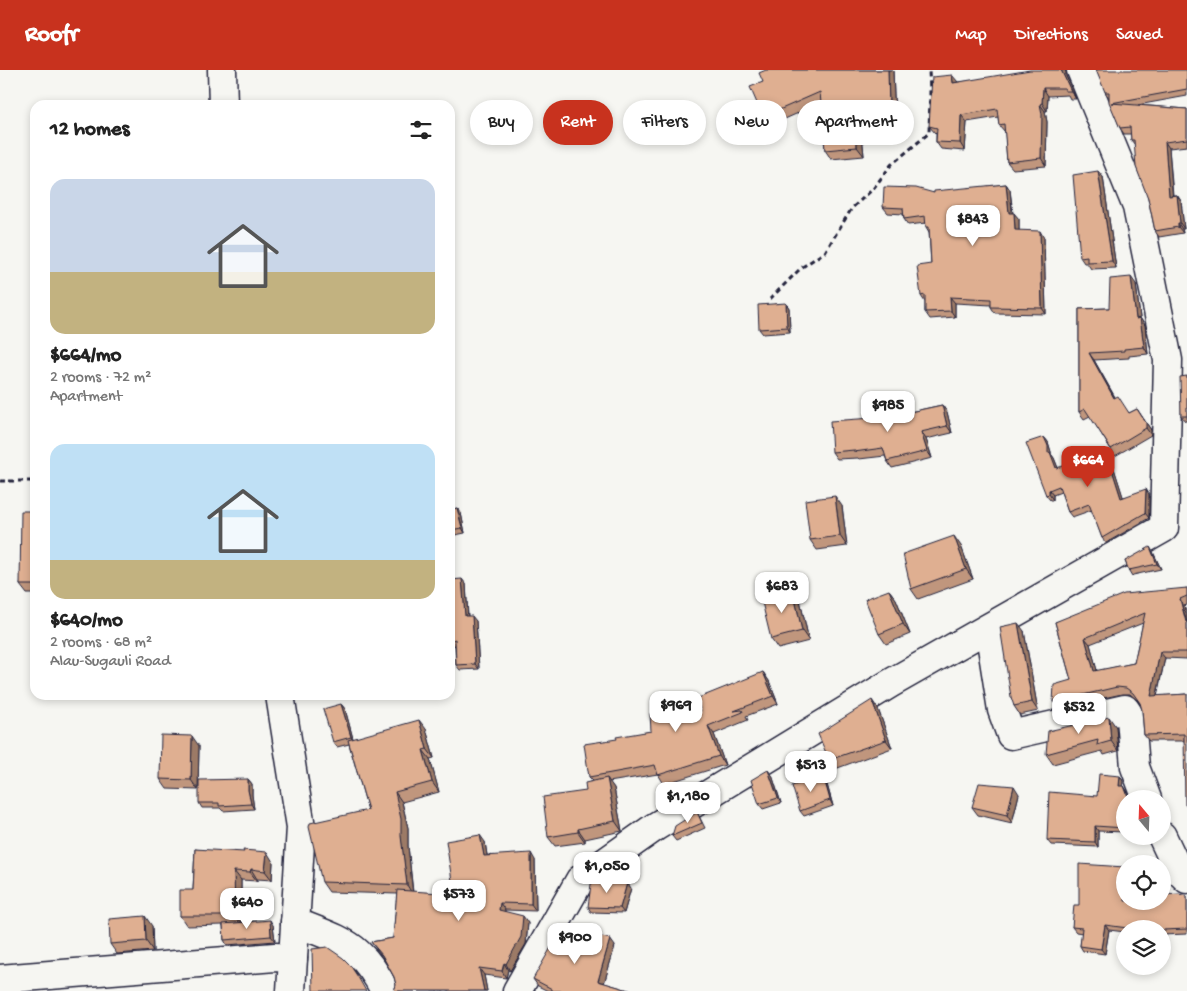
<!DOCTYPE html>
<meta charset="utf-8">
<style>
body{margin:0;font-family:"Gochi Hand",sans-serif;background:#f2f2f2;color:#222;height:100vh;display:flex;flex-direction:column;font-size:19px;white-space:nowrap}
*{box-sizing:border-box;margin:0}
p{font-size:16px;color:#767676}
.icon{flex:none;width:28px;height:28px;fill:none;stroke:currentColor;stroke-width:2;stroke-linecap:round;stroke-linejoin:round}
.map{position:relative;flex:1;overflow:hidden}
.side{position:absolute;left:30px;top:30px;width:425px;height:600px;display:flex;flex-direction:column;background:#fff;border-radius:15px;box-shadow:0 2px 8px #0003}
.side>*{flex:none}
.banner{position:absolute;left:470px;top:30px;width:475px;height:45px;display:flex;gap:10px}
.needle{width:32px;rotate:341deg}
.buttons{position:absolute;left:1116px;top:720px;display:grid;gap:10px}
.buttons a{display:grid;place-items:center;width:55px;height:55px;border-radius:50%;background:#fff;box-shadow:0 2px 8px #0003;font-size:25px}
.price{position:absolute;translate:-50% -42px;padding:0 11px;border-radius:10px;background:#fff;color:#222;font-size:16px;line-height:32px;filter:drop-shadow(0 1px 2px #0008)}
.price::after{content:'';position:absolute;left:50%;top:30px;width:15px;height:11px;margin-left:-8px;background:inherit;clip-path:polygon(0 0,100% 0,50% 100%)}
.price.active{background:#c8321e;color:#fff}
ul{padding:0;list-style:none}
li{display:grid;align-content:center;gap:10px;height:265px;padding:0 20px}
li span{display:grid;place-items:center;height:155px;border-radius:15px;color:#555}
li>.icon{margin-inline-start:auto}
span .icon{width:90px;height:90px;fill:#fffc;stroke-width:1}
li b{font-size:21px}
h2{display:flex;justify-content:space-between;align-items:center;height:60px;padding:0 20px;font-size:21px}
.tag{padding:0 18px;border-radius:22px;background:#fff;box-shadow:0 2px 8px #0003;font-size:18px;line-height:45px}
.tag.active{background:#c8321e;color:#fff}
header{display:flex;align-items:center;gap:30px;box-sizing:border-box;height:70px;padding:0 25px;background:#c8321e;color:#fff}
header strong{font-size:24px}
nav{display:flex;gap:28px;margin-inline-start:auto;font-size:18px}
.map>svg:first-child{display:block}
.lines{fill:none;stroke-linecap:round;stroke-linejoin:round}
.minor-casing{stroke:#22223b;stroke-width:31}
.path{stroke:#22223b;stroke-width:3;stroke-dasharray:5 4;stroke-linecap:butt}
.minor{stroke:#f6f6f2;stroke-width:28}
.wall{fill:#c0967d;stroke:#22223b;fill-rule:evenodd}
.shaded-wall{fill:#9c7a66;stroke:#22223b}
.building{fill:#dfaf91;stroke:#22223b;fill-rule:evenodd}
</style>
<header>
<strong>Roofr</strong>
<nav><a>Map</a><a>Directions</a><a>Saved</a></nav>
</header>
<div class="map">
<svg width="1187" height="921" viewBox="0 0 1187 921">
<rect width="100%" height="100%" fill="#f6f6f2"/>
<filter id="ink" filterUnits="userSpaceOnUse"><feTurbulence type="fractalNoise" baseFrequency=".02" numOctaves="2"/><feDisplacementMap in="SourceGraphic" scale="10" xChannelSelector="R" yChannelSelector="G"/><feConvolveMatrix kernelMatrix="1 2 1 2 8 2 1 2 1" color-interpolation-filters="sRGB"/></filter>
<g filter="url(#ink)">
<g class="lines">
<defs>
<g id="minor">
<path d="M222,0L223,35"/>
<path d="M989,558L1002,640L1011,665L1125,639L1131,648L1135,697L1147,729"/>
<path d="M280,625L301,757L291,921"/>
<path d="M1162,766L1178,800L1187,809"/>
<path d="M295,852C316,861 342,868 358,883C370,894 378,907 385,921"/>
<path d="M0,909L275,887L293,888"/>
<path d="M517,921L580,810L655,757L891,613L1164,458L1168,290L1137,137L1081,0"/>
</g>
</defs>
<use href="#minor" class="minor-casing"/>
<g class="path">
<path d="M770,229L801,198L825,182L852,138L873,119L891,95L929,63L930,22L929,0"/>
<path d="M0,411H35"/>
</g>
<use href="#minor" class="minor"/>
</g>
<g class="wall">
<path d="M766,0H892L893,1L895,49L861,54L864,86L831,89L825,80L821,33L769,56L763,47V12Z"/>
<path d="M1187,0V26L1138,35L1187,39V76L1169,78L1173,125H1177L1181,131L1184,159H1182L1183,163L1159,167L1155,161L1148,128L1135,75L1131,70V64H1124L1120,58L1109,28L1105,22Z"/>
<path d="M1066,2V6L1076,29H1070L1068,25L1048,26L1047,41H1045L1047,52L1046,96L1013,99L1007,92L1005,62L999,55L998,47L967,52L965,81L941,79L936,72V64L935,63L929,56L958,12Z"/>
<path d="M1103,107L1116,198L1091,199L1087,193H1084L1080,187Z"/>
<path d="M1006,114L1010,120L1013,143L1019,149V161L1044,168L1046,244L995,243L991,237V235L955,233V247L930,249L925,242V232L921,226L931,194L929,162L926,157V153L908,155L904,149L903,144L888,143L883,137L934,123Z"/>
<path d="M1136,214L1140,248L1145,255L1148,284L1129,286V288L1094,290L1115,327L1129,343L1137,339L1151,360V365L1115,386L1090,346L1084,349L1079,342V239L1109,238Z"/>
<path d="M786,233L789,238L790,262L763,264L759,259Z"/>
<path d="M1187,306V351H1185L1181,346Z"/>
<path d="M942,335L947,342L952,363L926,369L932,388L892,398L887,391L885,386L859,389L858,388L837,389L832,382L887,347Z"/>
<path d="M1044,367L1048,372L1051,382V384L1054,388L1058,398L1111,389L1123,427L1149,424V448L1106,473L1102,468L1092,440L1072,447L1068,442L1061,422L1053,425V430H1050L1046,425Z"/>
<path d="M842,436L847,476L817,480L810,470Z"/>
<path d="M457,438L461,443L465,463L450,466V440Z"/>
<path d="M35,441V524H27L20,515Z"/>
<path d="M961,476L973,509L918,529L911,519Z"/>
<path d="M1153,482L1161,499L1133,505L1132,506L1129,501L1125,491Z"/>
<path d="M450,510L466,514L468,546L476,551L479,599L460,600L456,595L455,575L450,577Z"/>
<path d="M1187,518V535L1184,536L1187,545V589L1165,588L1157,626L1187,624L1184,671H1149L1144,665L1142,640L1140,633L1137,630L1130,624H1122L1058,638L1053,632L1071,610L1055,552ZM1143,553L1134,593L1097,601L1090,574Z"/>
<path d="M793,520L800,530L809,571L778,579L771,569Z"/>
<path d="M889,520L896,529L910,564L886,574L879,564Z"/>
<path d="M1024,561L1038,641L1020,645L1014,636Z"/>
<path d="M763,602L769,611L778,634L746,646L748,650L714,664L725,695L664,714L658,704L609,712L614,718L622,761L585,769V772L555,776L548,767L586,721L593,711L589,707L617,669L651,661L701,641Z"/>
<path d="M341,634L345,639L353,669L426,659L434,688L430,689L439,722L402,732L408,758V776L413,822L454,824L485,772L487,785L535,790L536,841L505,840L504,842L528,853L526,874L510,901L508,900L506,908L484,905L487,921H394L396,915L394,907L383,888L371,872L393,868L397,824L329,822L322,812L368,740L349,674L337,677L333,672Z"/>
<path d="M878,639L892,678L835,699L829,690Z"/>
<path d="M1116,657L1118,681L1104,685L1102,681L1053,694L1046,684Z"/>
<path d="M199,676L198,720L167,719L160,709Z"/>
<path d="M772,705L781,733L763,739L759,734Z"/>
<path d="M1120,706L1123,711V716L1127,721L1130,729H1125V762L1098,761V777L1051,775L1047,770Z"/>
<path d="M248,709L252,714V725L254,739L223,741L220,738H202L199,733Z"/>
<path d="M826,711L833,736L804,746L800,741Z"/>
<path d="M1019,724L1012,753L978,745L972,737Z"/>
<path d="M697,742L705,758L676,771L672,766Z"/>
<path d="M195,779L273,792L272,810L257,809V811L241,810V852L273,855L275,871L227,875L224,870L223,855L187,856L180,846L193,820Z"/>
<path d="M627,813L631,818L624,843L591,842L588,837Z"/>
<path d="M1187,826V864L1162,865V859H1125V862L1109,860L1105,884L1083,881L1080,876L1082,863L1076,862L1072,857L1079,835Z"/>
<path d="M152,856L153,881L117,884L110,874Z"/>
<path d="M581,872L615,876L604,913L632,921H548L538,916L533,909Z"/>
</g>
<g class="shaded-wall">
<path d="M888,0H892L893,1L895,49L889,40Z"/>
<path d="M1061,0H1064L1066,2V6L1076,29L1071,21Z"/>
<path d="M952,5L958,12L953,13Z"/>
<path d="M1043,18L1048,26L1047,41L1042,33Z"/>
<path d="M1040,34L1045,41L1047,52L1046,96L1041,88Z"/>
<path d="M855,45L861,54L864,86L857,77Z"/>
<path d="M961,45L967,52L965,81L960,73Z"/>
<path d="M1165,72L1169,78L1173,132L1169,126Z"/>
<path d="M1098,101L1103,107L1116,198L1112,191Z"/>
<path d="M1006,114L1010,120L1013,150L1009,143Z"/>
<path d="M1177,125L1181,131L1184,159L1180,153Z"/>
<path d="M1014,143L1019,149V167L1015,160Z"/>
<path d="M1178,153L1182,159L1183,163L1178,157Z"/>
<path d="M1040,161L1044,168L1046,244L1042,238Z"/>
<path d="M1131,207L1136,214L1141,256L1136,249Z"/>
<path d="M950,227L955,233V247L951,241Z"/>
<path d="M786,233L789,238L790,262L787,257Z"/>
<path d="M1140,248L1145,255L1148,284L1144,277Z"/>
<path d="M1089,283L1094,290L1119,335L1114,328Z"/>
<path d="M942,335L947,342L952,363L947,356Z"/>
<path d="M1137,339L1151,360V365L1146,358Z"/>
<path d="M921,362L926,369L932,388L927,381Z"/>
<path d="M1044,367L1048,372L1051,382V384L1054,388L1060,403L1056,398L1048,383Z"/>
<path d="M1107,384L1111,389L1125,433L1121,428Z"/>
<path d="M1146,419L1149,424V448L1145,443Z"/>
<path d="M1049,420L1053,425V430L1049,424Z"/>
<path d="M835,426L842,436L847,476L840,466Z"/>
<path d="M457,438L461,443L465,463L462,458Z"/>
<path d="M954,466L961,476L973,509L966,499Z"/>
<path d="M1150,477L1153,482L1161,499L1157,494Z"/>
<path d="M462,509L466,514L468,551L465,546Z"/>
<path d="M793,520L800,530L809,571L802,561Z"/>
<path d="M889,520L896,529L910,564L903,554Z"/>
<path d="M1180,529L1184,536L1187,545V553Z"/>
<path d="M472,546L476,551L479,599L475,594Z"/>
<path d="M1018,553L1024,561L1038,641L1032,632Z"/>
<path d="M1085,568L1090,574L1099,608L1094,601Z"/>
<path d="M1160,582L1165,588L1155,633L1151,626Z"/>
<path d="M763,602L769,611L778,634L773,626Z"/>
<path d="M872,630L878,639L892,678L886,670Z"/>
<path d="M341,634L345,639L354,672L351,667Z"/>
<path d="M1109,647L1116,657L1118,681L1111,671Z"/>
<path d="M419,650L426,659L434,688L427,679Z"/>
<path d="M708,656L714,664L725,695L719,686Z"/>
<path d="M192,666L199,676L198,720L191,710Z"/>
<path d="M423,680L430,689L439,722L432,712Z"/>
<path d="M768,700L772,705L781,733L778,728Z"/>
<path d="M823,705L826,711L833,736L830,730Z"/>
<path d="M1120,706L1123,711L1122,721L1119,716Z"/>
<path d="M607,708L614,718L622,761L615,751Z"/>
<path d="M248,709L252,714V725L254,739L251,734L248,720Z"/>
<path d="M1014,716L1019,724L1012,753L1007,745Z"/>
<path d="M1124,716L1127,721L1130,729H1129Z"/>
<path d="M395,722L402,732L408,758V776L413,825L407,815Z"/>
<path d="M1095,756L1098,761V777L1095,772Z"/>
<path d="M578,759L585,769V772L578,762Z"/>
<path d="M480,765L485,772L488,792L484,786Z"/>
<path d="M267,782L273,792L272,810L265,801Z"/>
<path d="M531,783L535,790L536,841L531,834Z"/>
<path d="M251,799L257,809V811L250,802Z"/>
<path d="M234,801L241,810V855L235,846Z"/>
<path d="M627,813L631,818L624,843L620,838Z"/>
<path d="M500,833L505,840L504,847L499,840Z"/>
<path d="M145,846L152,856L153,881L146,871Z"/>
<path d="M523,846L528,853L526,874L510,901L506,894Z"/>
<path d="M270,850L273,855L275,871L271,866Z"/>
<path d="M1105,855L1109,860L1105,884L1101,879Z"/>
<path d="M610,869L615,876L603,917L598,911Z"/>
<path d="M504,893L508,900L506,908L502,901Z"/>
<path d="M479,898L484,905L487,921H484Z"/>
</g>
<g class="building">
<path d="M766,0H888L889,40L855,45L857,77L825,80L820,22L763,47L750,17L763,12L759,3Z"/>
<path d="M1030,0H1061L1071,21H1065V18H1043L1042,33L1040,34L1042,44L1041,88L1007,92L1004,54L999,55L997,39L961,45L960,73L936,72L937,58L929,56L932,7L952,5L953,13Z"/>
<path d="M1096,0H1187V19L1111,33L1187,39V69L1165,72L1169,126L1177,125L1180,153H1178V157L1155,161L1148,128L1136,97L1134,70H1131L1130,57L1120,58L1109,32V22H1105Z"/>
<path d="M1098,101L1112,191L1087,192V186L1080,187L1073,105Z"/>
<path d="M1006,114L1009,143H1014L1015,160L1040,161L1042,238L991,237V229L950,227L951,241L925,242V225L921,226L917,196L931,194L929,157H926L925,146L904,149L903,138L883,137L884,117L916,118L934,123V121Z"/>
<path d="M1131,207L1136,249L1140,248L1144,277L1124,279V281L1089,283L1114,328L1118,326L1129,343L1137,339L1146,353V358L1111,379L1085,339L1079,342V239L1109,238L1110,209Z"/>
<path d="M786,233L787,257L759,259L758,235Z"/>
<path d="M1187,306V346H1181L1180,307Z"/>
<path d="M942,335L947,356L921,362L927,381L887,391L883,378L854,382V380L832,382L830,351L887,347Z"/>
<path d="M1044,367L1048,376V383L1050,382L1056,398L1107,384L1121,428L1146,419L1145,443L1102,468L1089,434L1068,442L1059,416L1049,420V424L1046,425L1026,373Z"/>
<path d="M835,426L840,466L810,470L805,430Z"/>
<path d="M457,438L462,458L450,460V440Z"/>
<path d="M21,441H35V515H20Z"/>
<path d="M954,466L966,499L911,519L903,484Z"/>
<path d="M1150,477L1157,494L1129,500V501L1125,491Z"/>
<path d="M462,509L465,546H472L475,594L456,595L455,569L450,571V510Z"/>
<path d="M1187,518V526L1180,529L1186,552H1187V582H1160L1151,626L1187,624V736L1185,735L1184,664L1144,665L1142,640L1140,633L1133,623L1126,618L1117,617L1053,632L1054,615L1071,610L1055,552L1124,524ZM1145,543L1134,593L1094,601L1085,568Z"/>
<path d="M793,520L802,561L771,569L761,528Z"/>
<path d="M889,520L903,554L879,564L865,529Z"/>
<path d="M1018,553L1032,632L1014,636L1011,627L1000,557Z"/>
<path d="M763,602L773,626L734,641L742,640L743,642L708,656L719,686L658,705L655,695L589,707L584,674L617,669L616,667L651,661L650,643L701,641L696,629Z"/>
<path d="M872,630L886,670L829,690L818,664Z"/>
<path d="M341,634L351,667L333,672L323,639Z"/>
<path d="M1109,647L1111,671L1097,675L1098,670L1046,684L1048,661Z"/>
<path d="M419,650L427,679L423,680L432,712L395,722L401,749V766L407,815L322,812L309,757L310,753L368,740L348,670Z"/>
<path d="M161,665L192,666L191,710L160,709Z"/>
<path d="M768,700L778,728L759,734L751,710Z"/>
<path d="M1099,704L1120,706L1119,716H1124L1129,729H1125V758L1095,756V772L1047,770L1049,722L1097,726Z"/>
<path d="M823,705L830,730L800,741L792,716Z"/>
<path d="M607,708L615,751L578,759V762L548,767L543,727L586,721L585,713Z"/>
<path d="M248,709V720L251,734L219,736V733H199V710Z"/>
<path d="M979,713L1014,716L1007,745L972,737Z"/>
<path d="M697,742L702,753L672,766L675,756Z"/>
<path d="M480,765L484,786L531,783V834L500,833L499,840L523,846L521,867L506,894L504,893L502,901L479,898L484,921H394L396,915L394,907L382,885L371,872L393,868L397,820L454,824L446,771Z"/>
<path d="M195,779L244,782L243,780L267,782L265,801L251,799L250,802L234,801L235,846H180V820H193Z"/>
<path d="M1079,794L1125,797V831H1162V825L1179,824L1187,826V859L1162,860V859H1135L1105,855L1101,879L1080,876L1082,858L1072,857L1074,835H1079Z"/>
<path d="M597,810L627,813L620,838L588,837L591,814Z"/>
<path d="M145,846L146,871L110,874L109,849Z"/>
<path d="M270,850L271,866L224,870L223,854Z"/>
<path d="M561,860L581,872L582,862L610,869L598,911L632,921H552V919L533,909Z"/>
<path d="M327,877L343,888L350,895L358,907L366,921H313L312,879Z"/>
</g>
</g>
</svg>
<div class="buttons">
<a><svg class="needle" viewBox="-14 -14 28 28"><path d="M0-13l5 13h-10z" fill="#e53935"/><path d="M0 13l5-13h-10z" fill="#767676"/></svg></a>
<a><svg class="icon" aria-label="locate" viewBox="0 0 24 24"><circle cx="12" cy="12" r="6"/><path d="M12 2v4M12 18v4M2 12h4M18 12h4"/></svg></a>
<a><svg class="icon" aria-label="layers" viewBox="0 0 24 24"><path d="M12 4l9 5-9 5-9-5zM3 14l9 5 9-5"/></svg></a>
</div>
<b class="price" style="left:973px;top:177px">$843</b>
<b class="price" style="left:888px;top:363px">$985</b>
<b class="price active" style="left:1088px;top:418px">$664</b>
<b class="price" style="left:782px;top:544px">$683</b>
<b class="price" style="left:676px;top:663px">$969</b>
<b class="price" style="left:1079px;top:665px">$532</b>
<b class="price" style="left:811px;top:723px">$513</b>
<b class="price" style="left:688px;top:754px">$1,180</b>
<b class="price" style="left:607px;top:824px">$1,050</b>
<b class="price" style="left:459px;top:852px">$573</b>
<b class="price" style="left:247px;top:860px">$640</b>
<b class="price" style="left:575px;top:895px">$900</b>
<div class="banner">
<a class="tag">Buy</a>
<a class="tag active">Rent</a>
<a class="tag">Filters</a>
<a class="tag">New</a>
<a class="tag">Apartment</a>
</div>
<section class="side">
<h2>12 homes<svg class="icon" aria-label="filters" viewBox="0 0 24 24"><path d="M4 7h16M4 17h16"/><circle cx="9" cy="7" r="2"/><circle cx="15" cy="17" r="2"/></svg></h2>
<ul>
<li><span style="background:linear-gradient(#c9d6e8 60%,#c2b280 0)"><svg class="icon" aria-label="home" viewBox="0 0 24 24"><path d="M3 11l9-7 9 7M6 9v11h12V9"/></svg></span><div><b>$664/mo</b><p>2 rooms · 72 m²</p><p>Apartment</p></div></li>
<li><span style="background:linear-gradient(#bfe0f5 75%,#c2b280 0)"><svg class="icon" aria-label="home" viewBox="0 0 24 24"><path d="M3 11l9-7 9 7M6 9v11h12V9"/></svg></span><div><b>$640/mo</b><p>2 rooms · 68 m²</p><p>Alau-Sugauli Road</p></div></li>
</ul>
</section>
</div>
